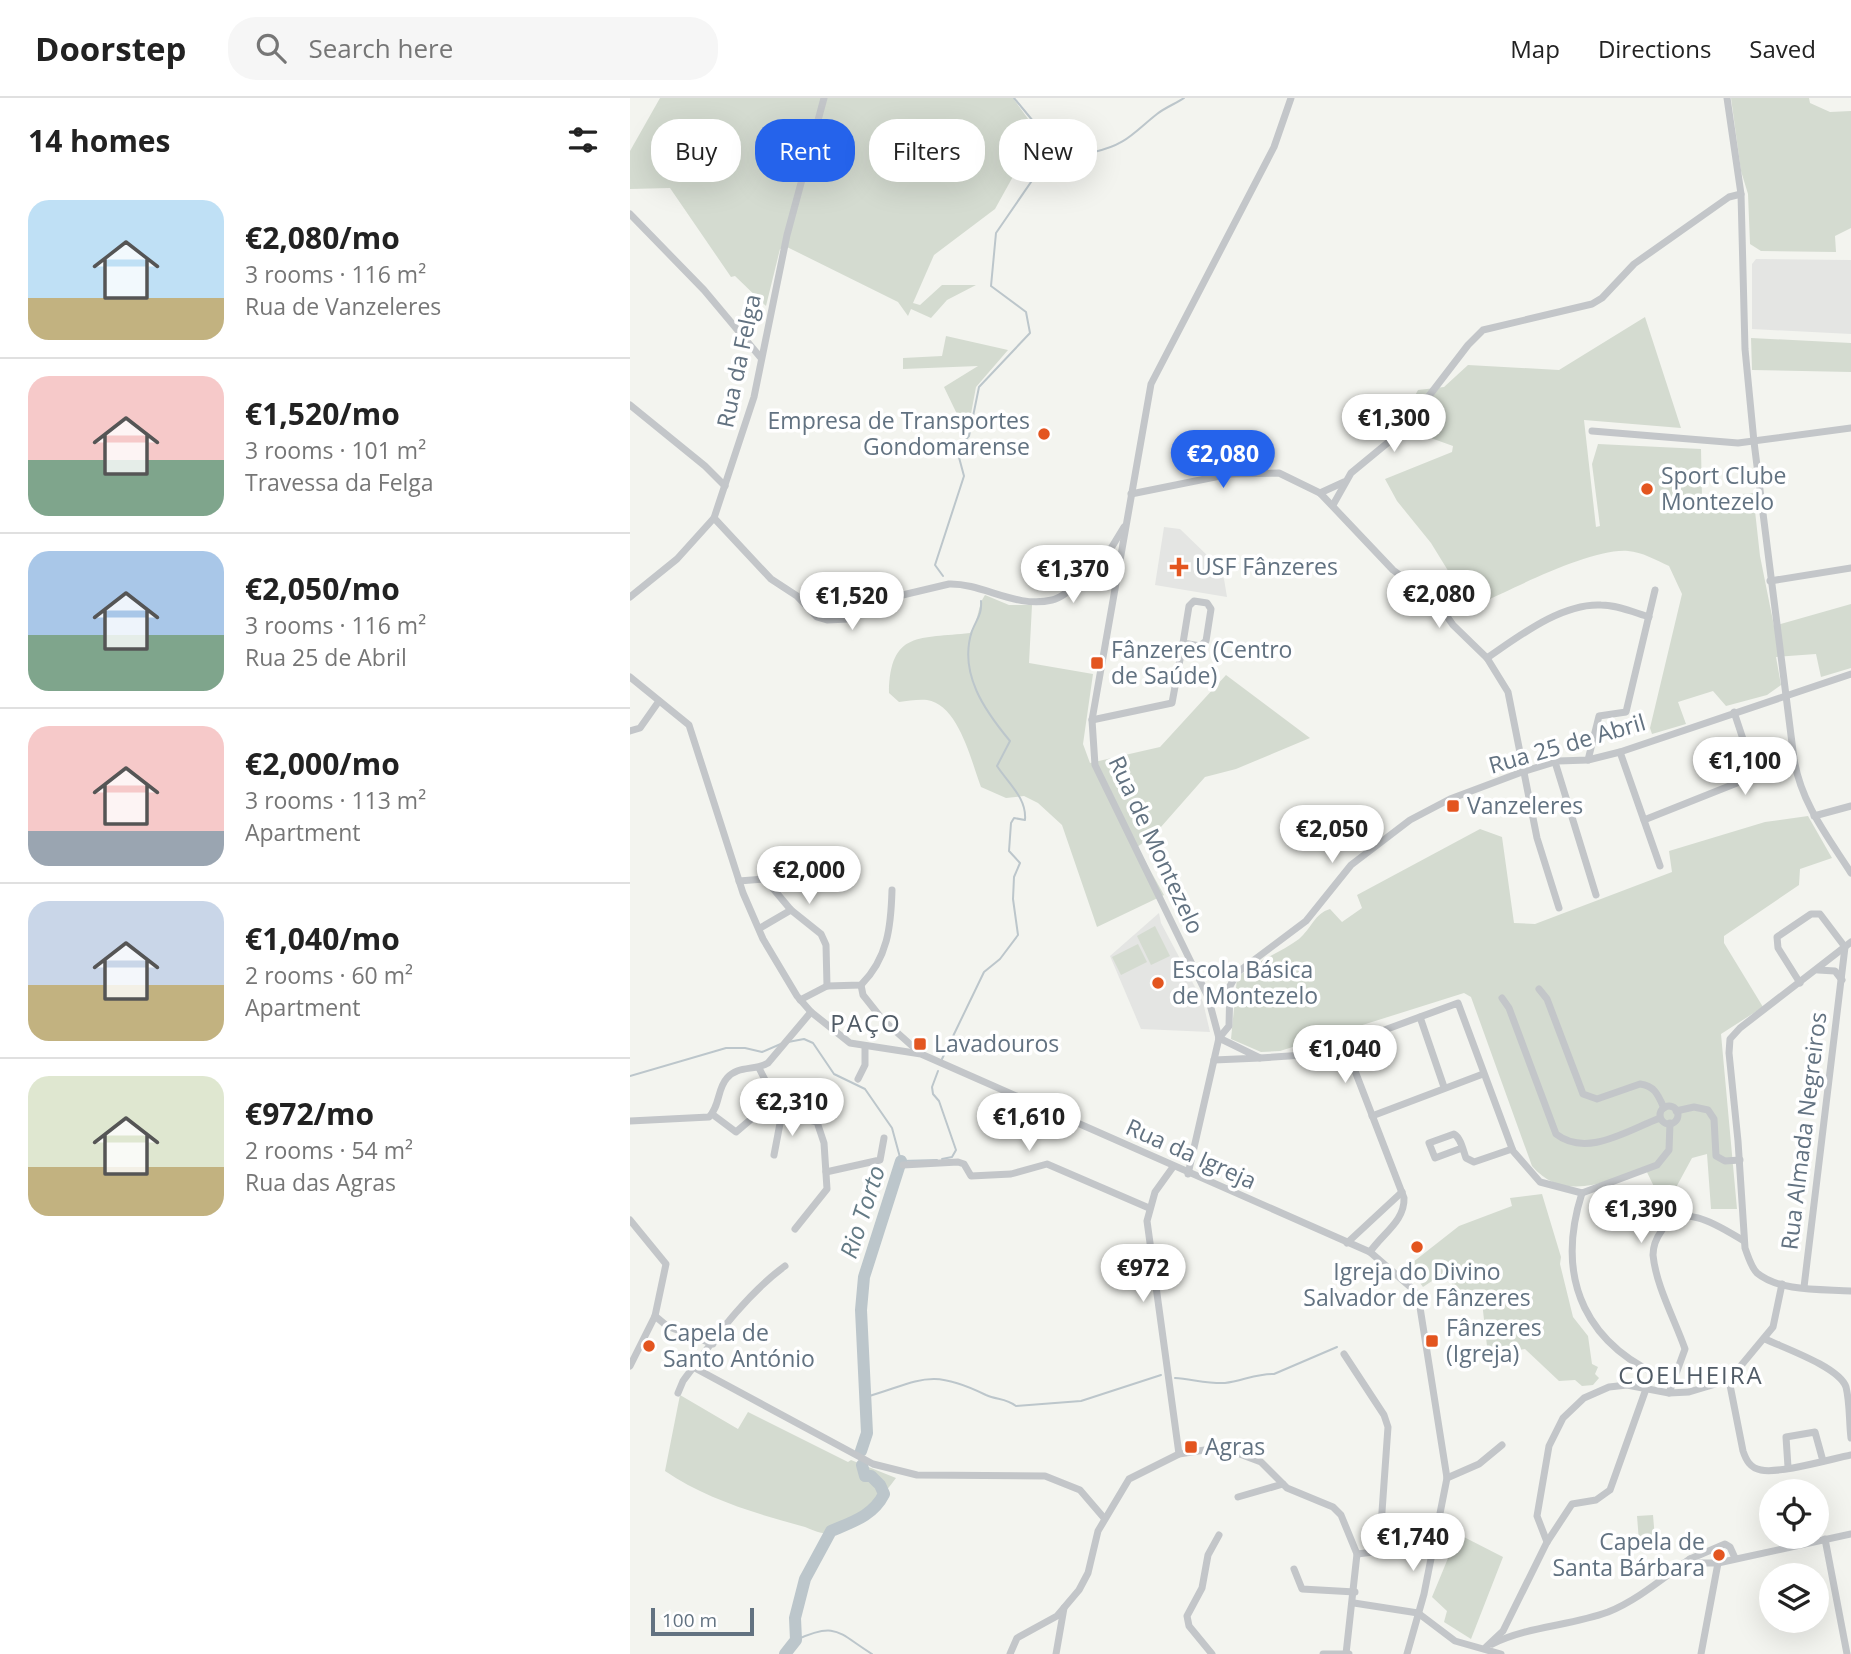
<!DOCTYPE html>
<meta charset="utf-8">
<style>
body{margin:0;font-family:"Open Sans",sans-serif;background:#f6f6f6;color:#222;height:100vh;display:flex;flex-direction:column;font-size:26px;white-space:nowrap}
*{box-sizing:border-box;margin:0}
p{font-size:23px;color:#767676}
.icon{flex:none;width:38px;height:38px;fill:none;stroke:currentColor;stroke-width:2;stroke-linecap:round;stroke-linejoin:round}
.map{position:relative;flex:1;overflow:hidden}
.drawer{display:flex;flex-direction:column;background:#fff;width:630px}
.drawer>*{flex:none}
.top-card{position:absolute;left:21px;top:21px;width:665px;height:63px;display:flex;gap:14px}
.fabs{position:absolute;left:1129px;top:1381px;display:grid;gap:14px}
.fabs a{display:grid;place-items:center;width:70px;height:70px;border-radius:50%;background:#fff;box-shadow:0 7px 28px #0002;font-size:35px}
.scale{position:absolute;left:21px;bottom:18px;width:103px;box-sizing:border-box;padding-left:7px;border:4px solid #627281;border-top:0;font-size:19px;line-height:24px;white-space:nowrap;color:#627281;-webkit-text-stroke:5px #fff;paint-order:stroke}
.price{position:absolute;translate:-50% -60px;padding:0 16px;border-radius:24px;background:#fff;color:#222;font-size:23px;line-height:46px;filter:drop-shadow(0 2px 4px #0008)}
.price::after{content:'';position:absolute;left:50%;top:42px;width:21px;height:16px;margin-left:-10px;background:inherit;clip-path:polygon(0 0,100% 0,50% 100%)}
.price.on{background:#2563eb;color:#fff}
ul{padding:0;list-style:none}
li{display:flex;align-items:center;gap:21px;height:175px;padding:0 28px}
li+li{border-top:2px solid #e0e0e0}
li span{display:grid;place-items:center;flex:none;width:196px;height:140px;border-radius:21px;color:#555}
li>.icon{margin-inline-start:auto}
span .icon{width:84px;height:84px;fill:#fffc;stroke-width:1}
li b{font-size:30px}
h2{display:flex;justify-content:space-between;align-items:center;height:84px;padding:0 28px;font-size:30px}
.chip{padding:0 24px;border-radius:28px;background:#fff;box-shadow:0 7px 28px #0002;font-size:24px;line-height:63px}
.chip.on{background:#2563eb;color:#fff}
header{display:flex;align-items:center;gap:42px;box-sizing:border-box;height:98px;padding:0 35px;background:#fff;border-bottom:2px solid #e0e0e0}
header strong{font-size:33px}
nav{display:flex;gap:38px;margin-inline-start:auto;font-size:24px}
.search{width:490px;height:63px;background:#f6f6f6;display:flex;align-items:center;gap:18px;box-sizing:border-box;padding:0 24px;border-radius:28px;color:#767676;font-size:26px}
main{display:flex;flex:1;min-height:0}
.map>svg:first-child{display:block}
.built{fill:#e4e5e3}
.green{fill:#d4dbd0}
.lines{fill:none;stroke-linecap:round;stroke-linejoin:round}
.stream{stroke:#bcc6cb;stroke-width:2}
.river{stroke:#bcc6cb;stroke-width:12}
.minor{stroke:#c3c6c9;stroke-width:7}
.poi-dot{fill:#e3551f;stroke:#fff;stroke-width:2.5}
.labels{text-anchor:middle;stroke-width:7;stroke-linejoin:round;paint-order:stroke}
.street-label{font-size:23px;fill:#627281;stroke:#fff}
.poi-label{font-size:23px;fill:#627281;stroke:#fff;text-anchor:start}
.neighbourhood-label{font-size:24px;letter-spacing:2px;fill:#505b66;stroke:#fff}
.water-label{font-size:24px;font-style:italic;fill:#637a85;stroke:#fff}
</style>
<header>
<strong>Doorstep</strong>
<div class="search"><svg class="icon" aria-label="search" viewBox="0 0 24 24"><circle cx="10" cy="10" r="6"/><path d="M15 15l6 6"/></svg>Search here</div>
<nav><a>Map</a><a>Directions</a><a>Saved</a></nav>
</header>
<main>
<section class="drawer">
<h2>14 homes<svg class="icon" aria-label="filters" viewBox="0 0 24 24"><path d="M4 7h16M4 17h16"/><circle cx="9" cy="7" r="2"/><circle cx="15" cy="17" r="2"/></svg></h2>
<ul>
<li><span style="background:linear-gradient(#bfe0f5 70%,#c2b280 0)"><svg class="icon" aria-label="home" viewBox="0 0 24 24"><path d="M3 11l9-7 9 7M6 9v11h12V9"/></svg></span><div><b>€2,080/mo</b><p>3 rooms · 116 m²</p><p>Rua de Vanzeleres</p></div></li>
<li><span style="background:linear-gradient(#f6c9c9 60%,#7fa58c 0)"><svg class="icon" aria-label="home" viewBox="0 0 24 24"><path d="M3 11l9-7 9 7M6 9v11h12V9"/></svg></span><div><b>€1,520/mo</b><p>3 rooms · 101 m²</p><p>Travessa da Felga</p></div></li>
<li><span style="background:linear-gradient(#a9c7e8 60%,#7fa58c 0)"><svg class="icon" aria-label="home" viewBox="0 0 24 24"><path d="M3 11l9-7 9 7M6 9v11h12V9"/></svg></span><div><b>€2,050/mo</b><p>3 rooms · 116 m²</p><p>Rua 25 de Abril</p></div></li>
<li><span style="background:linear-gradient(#f6c9c9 75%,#9aa5b1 0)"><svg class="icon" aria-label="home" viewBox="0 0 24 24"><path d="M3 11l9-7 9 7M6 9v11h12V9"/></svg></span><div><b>€2,000/mo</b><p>3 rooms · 113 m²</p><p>Apartment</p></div></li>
<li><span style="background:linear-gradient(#c9d6e8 60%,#c2b280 0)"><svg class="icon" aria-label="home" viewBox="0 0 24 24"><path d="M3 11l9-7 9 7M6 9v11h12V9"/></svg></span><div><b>€1,040/mo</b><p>2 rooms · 60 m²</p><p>Apartment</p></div></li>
<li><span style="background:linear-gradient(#dfe7d0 65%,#c2b280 0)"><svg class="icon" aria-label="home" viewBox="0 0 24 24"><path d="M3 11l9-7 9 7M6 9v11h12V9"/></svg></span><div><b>€972/mo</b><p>2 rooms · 54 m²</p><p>Rua das Agras</p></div></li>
</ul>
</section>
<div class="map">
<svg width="1221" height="1556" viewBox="0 0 1221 1556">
<rect width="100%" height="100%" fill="#f3f4ef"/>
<g class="built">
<path d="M1126,161L1221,162V236L1122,231V166Z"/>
<path d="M534,429L550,431L581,461L594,481L597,499L525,487Z"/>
<path d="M529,815L531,825L573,904L580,934L511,931L480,858Z"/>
</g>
<g class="green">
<path d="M30,0H383L401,25L405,46L395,42V57L365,111L304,157L283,205L290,207L312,187H346L317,202L301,220L281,211L278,218L268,204L157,149L150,151L136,208L105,178L101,179L40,90L0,91V53Z"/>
<path d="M1101,0H1179L1180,5L1200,14L1221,13V130L1205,138L1206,154L1131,153L1120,146L1118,96L1111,73Z"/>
<path d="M1015,219L1051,330L954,322L966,429L970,428L962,366L968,346L1071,351L1072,400L1123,395L1130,458L1144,528L1221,506V570L1191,579L1186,556L1146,559L1151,587L1137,597L1096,608L1083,593L1048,604L1056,626L1022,636L1020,630L1052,496L1039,468C1026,462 1012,454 998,453C962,450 889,488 855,503L850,495L825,484L801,445L767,403L755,381L822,354L823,348L787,335L780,307L788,292L814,289L838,267L929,272Z"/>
<path d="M316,238L378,252L346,289L337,337L314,289L348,268L273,271V260L312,258Z"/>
<path d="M1121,240L1221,245V274L1122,272Z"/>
<path d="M355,497L379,507H402L399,565L463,576L453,646L460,665L530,649L596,577L680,640L606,671L575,679L523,738L507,749L534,797L467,829L432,727L408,705L394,698L376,700L351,689C341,663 329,607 297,602C288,601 278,603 269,604L259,595C260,532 290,541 340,535C350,520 347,508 355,497Z"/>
<path d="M1178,718L1202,760L1170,771L1169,787L1094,838V845L1133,909L1091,936L1107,1111H1081L1077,1056L1062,1060L1043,1095L1036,1099L1028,1097L1015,1070C978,1083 933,1105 902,1068L841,899L834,895L650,953L631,954L601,941L607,880C625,863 649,856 669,841C681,831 685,815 700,811L712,824L732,810L727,797L850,731L872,739L884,825L905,826L1042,774L1039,753L1135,724Z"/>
<path d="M525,828L540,858L521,867L507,838Z"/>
<path d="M508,846L517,864L491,877L482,859Z"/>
<path d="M912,1096L931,1159L930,1166L943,1219L958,1238L962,1266L968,1269L965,1276L969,1280L963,1287L952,1288L945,1282L929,1283L895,1251L858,1257L851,1195L829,1206L817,1173L793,1189L778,1168L829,1128L882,1108L880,1100Z"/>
<path d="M50,1297L108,1331L118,1314L218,1364L221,1362L266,1380C250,1402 223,1430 196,1435C191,1436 180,1431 175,1429C127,1416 76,1401 35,1373Z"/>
<path d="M1023,1417L1025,1441L1009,1443L1007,1418Z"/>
<path d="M828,1436L873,1459L841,1541L814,1524L817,1513L802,1499Z"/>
</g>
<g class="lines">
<g class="stream">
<path d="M411,56C428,49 445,58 464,54C496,47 503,35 527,16C536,9 547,5 554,0"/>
<path d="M313,478L305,467L334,378L327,352L339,338L349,289L400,235L396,214L361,188L366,135L412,68L403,23L384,0"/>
<path d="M158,944L174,941L183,945L204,976L235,991L262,1030L271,1063L307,1062"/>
<path d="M312,961L354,874L370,861L388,837L383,801L384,779L390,765L379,753L381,725L384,720L395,722C397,700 378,685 367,668L380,643C355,613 328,575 342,533C347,520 352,517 351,503"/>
<path d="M308,973L302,989L303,996L309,1003L326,1052L322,1059L312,1061"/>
<path d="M0,978L96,950H115L132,954L153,945"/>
<path d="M545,1280C561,1281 579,1286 595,1285C612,1283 628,1275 644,1276L707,1249"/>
<path d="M236,1299C291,1283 299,1269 356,1297C367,1302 376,1300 386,1308L451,1303L531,1277"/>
<path d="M166,1542C207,1523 208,1535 242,1556"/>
</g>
<g class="river">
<path d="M231,1353L237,1335L231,1212L234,1179L271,1063"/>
<path d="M155,1556L166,1542L165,1520L175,1481L201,1433C222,1424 243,1418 254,1396L250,1387L241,1378H235L232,1367"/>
</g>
<g class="minor">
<path d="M1097,0L1111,96L1115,251L1124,344L1164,661C1171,705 1198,739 1221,775"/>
<path d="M0,116L74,192L131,260"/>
<path d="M0,307L75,368L95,388"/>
<path d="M962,333L1108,345L1221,330"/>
<path d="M690,395L714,384"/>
<path d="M501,396L600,376L649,375L690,395L763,472L807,504L823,527L857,560L878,594L907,740L929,810"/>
<path d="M703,407L721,375L772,333L838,247L853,232L962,206L972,200L1004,166L1099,99L1111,96"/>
<path d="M84,420L141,481L167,498L187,519L197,522L218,521L243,504L319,486C353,485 386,511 422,502C444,497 464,459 488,471"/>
<path d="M469,470L494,429"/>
<path d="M1140,483L1221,470"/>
<path d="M0,499L47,461L84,420L124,299L157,137L194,0"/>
<path d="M564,503L577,505L581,511L576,543L570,548L553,545L559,508Z"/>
<path d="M857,560C888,539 931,505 971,507C987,507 1003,514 1019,519"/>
<path d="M0,579L59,627L113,795L133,841L167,898L181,914L220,945L291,956L740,1154L784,1192L789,1203L817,1380L794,1496L777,1556"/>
<path d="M462,622L542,605L553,545"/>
<path d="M0,633L10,630L29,603"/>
<path d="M990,654L1030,768"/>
<path d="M958,662L969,618L996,614L1025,492"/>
<path d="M925,664L966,797"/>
<path d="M1184,718L1221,708"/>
<path d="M1014,722L1122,679V668L1104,614"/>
<path d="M109,783L135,781L161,812L191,836L196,847L197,888"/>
<path d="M130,830L161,812"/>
<path d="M1221,844L1110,930L1100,941L1099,955L1108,1043L1115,1150C1118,1158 1121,1169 1127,1175C1150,1194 1193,1191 1221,1193"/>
<path d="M1188,872L1205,873L1212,882"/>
<path d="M1170,885L1148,850L1147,839L1181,816H1190L1215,849L1174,1189"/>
<path d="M231,887L233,897L252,921L290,955"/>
<path d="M909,891L917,901L953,996L967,1001L1010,986C1025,988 1028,997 1034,1010"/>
<path d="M872,900L879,910L926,1036C957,1060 998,1032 1030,1020"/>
<path d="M170,902L197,888L231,887C258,860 261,828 262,792"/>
<path d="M790,919L814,989"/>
<path d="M589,940L599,928L600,888L608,874L676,823L721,767L780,722L820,701L892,674L928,663L958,662L990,654L1221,576"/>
<path d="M715,947L774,1100C775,1123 752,1136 740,1154"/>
<path d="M630,960L689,956L828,905L883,1053L910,1084L952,1095L1027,1067L1039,1052L1040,1025"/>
<path d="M584,962L630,960L589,940"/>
<path d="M129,970L152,1015L187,1024L194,1045L197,1091L165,1131"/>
<path d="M228,981L235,967V949"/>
<circle cx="1039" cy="1017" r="9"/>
<path d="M1046,1013L1064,1009L1078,1012L1084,1021L1086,1058L1095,1063L1110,1062"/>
<path d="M82,1016L106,1034L126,1017L152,1015L144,1057"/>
<path d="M742,1018L853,976"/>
<path d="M0,1023L79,1019C90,1008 87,991 97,980C108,967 125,973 138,965L181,914"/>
<path d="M187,1024L197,1008"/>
<path d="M832,1050L805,1060L799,1045L824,1036C831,1040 833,1052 836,1060L844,1064L882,1051"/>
<path d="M273,1067L328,1064L334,1066L341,1078L381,1076L417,1066L519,1110"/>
<path d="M543,1069L525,1094L517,1123L549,1356"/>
<path d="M196,1074L250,1062L254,1040"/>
<path d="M558,1076L589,940L578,899L465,667L462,622L521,286L644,49L661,0"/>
<path d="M952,1095C924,1183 957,1250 1042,1283"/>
<path d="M0,1122L36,1166L25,1218L0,1268"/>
<path d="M717,1145L772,1094"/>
<path d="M25,1218L37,1228L83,1246"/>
<path d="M1135,1241C1154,1250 1209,1269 1216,1289C1220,1305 1219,1324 1221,1340"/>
<path d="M714,1256L754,1317L758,1329L750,1442L744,1454L727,1456"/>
<path d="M63,1269L243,1366L287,1377L415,1378L450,1392L474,1420"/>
<path d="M1099,1282L1113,1353C1116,1362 1120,1370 1131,1372C1149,1376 1201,1361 1221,1357"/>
<path d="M48,1295L53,1283C83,1243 114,1198 155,1168"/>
<path d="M1039,1295L1055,1251C1045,1222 1026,1188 1023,1157C1023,1149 1027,1139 1032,1132C1051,1101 1092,1130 1114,1143"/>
<path d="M1158,1369L1156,1339L1185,1334L1193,1363"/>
<path d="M817,1380L849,1366L872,1347"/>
<path d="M608,1399L653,1386"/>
<path d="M1195,1441L1217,1556"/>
<path d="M917,1444L907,1418L919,1348L933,1320L954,1300L979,1289L997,1287L1039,1295L1059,1294L1099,1282L1143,1229L1152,1186"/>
<path d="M1105,1460L1100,1449L1095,1446L1060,1461L1070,1465H1088L1221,1436"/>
<path d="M664,1471L672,1491L725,1494"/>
<path d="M724,1505L788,1515L825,1543L871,1556"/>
<path d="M862,1546C898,1528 940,1528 978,1514C1008,1502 1034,1479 1060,1461"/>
<path d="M856,1549L873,1533L917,1444L942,1406L966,1402L980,1392L1016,1291"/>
<path d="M380,1556L387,1540L427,1518L449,1492L458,1475L468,1433L499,1381L549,1356L581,1351L607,1355L631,1364L657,1390L703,1409L711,1417L727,1456L716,1556"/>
<path d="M426,1556L434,1510"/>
<path d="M582,1556L559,1528L557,1518L572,1490L578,1457L589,1437"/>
<path d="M693,1556H719"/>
<path d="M1071,1556L1088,1465"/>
</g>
</g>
<g class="poi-dot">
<circle cx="414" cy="336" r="7"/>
<circle cx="1017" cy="391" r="7"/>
<path d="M545.5 458.5h7v7h7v7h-7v7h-7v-7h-7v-7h7z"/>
<rect x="460" y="558" width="14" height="14" rx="3.5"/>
<rect x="816" y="701" width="14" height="14" rx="3.5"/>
<circle cx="528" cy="885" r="7"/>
<rect x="283" y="939" width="14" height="14" rx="3.5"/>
<circle cx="787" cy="1149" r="7"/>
<rect x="795" y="1236" width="14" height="14" rx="3.5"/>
<circle cx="19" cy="1248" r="7"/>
<rect x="554" y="1342" width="14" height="14" rx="3.5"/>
<circle cx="1089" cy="1457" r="7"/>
</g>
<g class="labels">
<g class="street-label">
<text transform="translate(109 263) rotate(-78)" y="8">Rua da Felga</text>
<text transform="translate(937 646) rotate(-16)" y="8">Rua 25 de Abril</text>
<text transform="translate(526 747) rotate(65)" y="8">Rua de Montezelo</text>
<text transform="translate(1174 1033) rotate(-83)" y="8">Rua Almada Negreiros</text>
<text transform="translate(561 1056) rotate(24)" y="8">Rua da Igreja</text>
</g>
<g class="poi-label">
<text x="400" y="331" text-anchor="end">Empresa de Transportes<tspan x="400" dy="26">Gondomarense</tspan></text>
<text x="1031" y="386">Sport Clube<tspan x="1031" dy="26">Montezelo</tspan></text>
<text x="565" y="477">USF Fânzeres</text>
<text x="481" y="560">Fânzeres (Centro<tspan x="481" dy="26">de Saúde)</tspan></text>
<text x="837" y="716">Vanzeleres</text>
<text x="542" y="880">Escola Básica<tspan x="542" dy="26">de Montezelo</tspan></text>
<text x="304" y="954">Lavadouros</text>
<text x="787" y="1182" text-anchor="middle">Igreja do Divino<tspan x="787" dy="26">Salvador de Fânzeres</tspan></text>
<text x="816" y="1238">Fânzeres<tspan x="816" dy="26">(Igreja)</tspan></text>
<text x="33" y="1243">Capela de<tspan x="33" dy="26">Santo António</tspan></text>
<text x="575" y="1357">Agras</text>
<text x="1075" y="1452" text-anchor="end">Capela de<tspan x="1075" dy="26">Santa Bárbara</tspan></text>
</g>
<g class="neighbourhood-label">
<text x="236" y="934">PAÇO</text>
<text x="1061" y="1286">COELHEIRA</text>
</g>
<g class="water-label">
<text transform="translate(233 1114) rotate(-72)" y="8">Rio Torto</text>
</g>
</g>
</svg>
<div class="fabs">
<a><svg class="icon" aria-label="locate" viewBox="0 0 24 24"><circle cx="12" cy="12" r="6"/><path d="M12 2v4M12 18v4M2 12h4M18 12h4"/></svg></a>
<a><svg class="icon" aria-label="layers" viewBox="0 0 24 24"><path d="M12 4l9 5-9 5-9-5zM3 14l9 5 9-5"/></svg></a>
</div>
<div class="scale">100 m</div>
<b class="price" style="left:764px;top:356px">€1,300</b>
<b class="price on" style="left:593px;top:392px">€2,080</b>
<b class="price" style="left:443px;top:507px">€1,370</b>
<b class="price" style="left:809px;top:532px">€2,080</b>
<b class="price" style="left:222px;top:534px">€1,520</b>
<b class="price" style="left:1115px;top:699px">€1,100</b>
<b class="price" style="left:702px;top:767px">€2,050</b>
<b class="price" style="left:179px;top:808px">€2,000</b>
<b class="price" style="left:715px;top:987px">€1,040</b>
<b class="price" style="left:162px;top:1040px">€2,310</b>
<b class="price" style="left:399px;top:1055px">€1,610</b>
<b class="price" style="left:1011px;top:1147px">€1,390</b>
<b class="price" style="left:513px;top:1206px">€972</b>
<b class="price" style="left:783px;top:1475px">€1,740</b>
<div class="top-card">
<a class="chip">Buy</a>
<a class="chip on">Rent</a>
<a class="chip">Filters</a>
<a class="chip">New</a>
</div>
</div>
</main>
